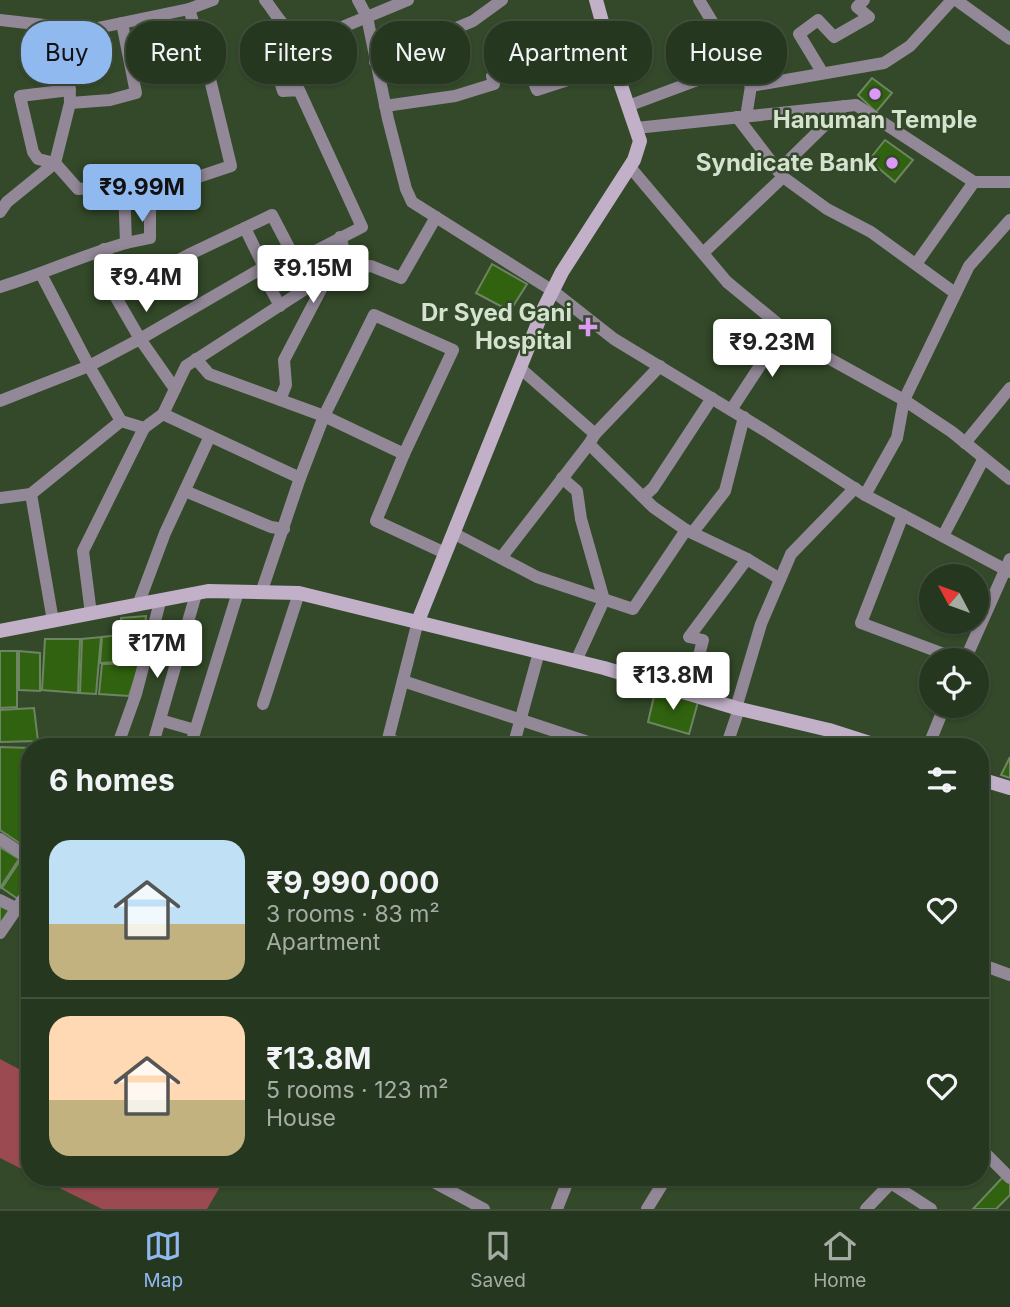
<!DOCTYPE html>
<meta charset="utf-8">
<style>
body{margin:0;font-family:Inter,sans-serif;background:#2e3f28;color:#f1f3f6;height:100vh;display:flex;flex-direction:column;font-size:26px;white-space:nowrap}
*{box-sizing:border-box;margin:0}
p{font-size:23px;color:#a4aca4}
.icon{flex:none;width:38px;height:38px;fill:none;stroke:currentColor;stroke-width:2;stroke-linecap:round;stroke-linejoin:round}
.map{position:relative;flex:1;overflow:hidden}
.side{position:absolute;left:21px;top:738px;width:968px;height:448px;display:flex;flex-direction:column;background:#26371f;border-radius:28px;box-shadow:0 2px 5px #0004,0 0 0 2px #42513d}
.side>*{flex:none}
.guide{position:absolute;left:21px;top:21px;width:970px;height:63px;display:flex;gap:14px}
.needle{width:46px;rotate:311deg}
.tools{position:absolute;left:919px;top:564px;display:grid;gap:14px}
.tools a{display:grid;place-items:center;width:70px;height:70px;border-radius:50%;background:#26371f;box-shadow:0 2px 5px #0004,0 0 0 2px #42513d;font-size:35px}
.price{position:absolute;translate:-50% -60px;padding:0 16px;border-radius:7px;background:#fff;color:#222;font-size:23px;line-height:46px;filter:drop-shadow(0 2px 4px #0008)}
.price::after{content:'';position:absolute;left:50%;top:42px;width:21px;height:16px;margin-left:-10px;background:inherit;clip-path:polygon(0 0,100% 0,50% 100%)}
.price.selected{background:#90b9f0;color:#111}
ul{padding:0;list-style:none}
li{display:flex;align-items:center;gap:21px;height:175px;padding:0 28px}
li+li{border-top:2px solid #42513d}
li span{display:grid;place-items:center;flex:none;width:196px;height:140px;border-radius:21px;color:#555}
li>.icon{margin-inline-start:auto}
span .icon{width:84px;height:84px;fill:#fffc;stroke-width:1}
li b{font-size:30px}
h2{display:flex;justify-content:space-between;align-items:center;height:84px;padding:0 28px;font-size:30px}
.chip{padding:0 24px;border-radius:28px;background:#26371f;box-shadow:0 2px 5px #0004,0 0 0 2px #42513d;font-size:24px;line-height:63px}
.chip.selected{background:#90b9f0;color:#111}
.menu{display:flex;justify-content:space-around;align-items:center;height:98px;border-top:2px solid #42513d;background:#26371f;font-size:19px;color:#a4aca4}
.menu a{display:grid;justify-items:center;gap:4px}
.menu .selected{color:#90b9f0}
.map>svg:first-child{display:block}
.green{fill:#9b4a51}
.building{fill:#316210;stroke:#6d8562;stroke-width:2}
.lines{fill:none;stroke-linecap:round;stroke-linejoin:round}
.street{stroke:#938898;stroke-width:12}
.secondary{stroke:#c1b0c8;stroke-width:14}
.poi-dot{fill:#db99f5;stroke:#334929;stroke-width:2.5}
.labels{text-anchor:middle;stroke-width:5;stroke-linejoin:round;paint-order:stroke}
.poi-label{font-size:24px;font-weight:bold;fill:#d5e2cf;stroke:#334929;text-anchor:end}
</style>
<div class="map">
<svg width="1010" height="1209" viewBox="0 0 1010 1209">
<rect width="100%" height="100%" fill="#334929"/>
<g class="green">
<path d="M0,1059L30,1075V1173L0,1158Z"/>
<path d="M39,1178H219L224,1180L207,1209H102Z"/>
</g>
<g class="building">
<path d="M872,78L892,93L876,112L858,95Z"/>
<path d="M885,140L913,160L895,182L869,160Z"/>
<path d="M492,264L527,284L510,311L476,293Z"/>
<path d="M146,616L144,640H122L121,618Z"/>
<path d="M120,635L118,662L100,663L102,637Z"/>
<path d="M101,637L96,694L80,693L82,639Z"/>
<path d="M45,639H80L78,693L42,690Z"/>
<path d="M143,642V658L121,661L120,643Z"/>
<path d="M0,651H17V707L0,708Z"/>
<path d="M19,651L40,653V691L19,690Z"/>
<path d="M140,663L129,696L99,694L102,664Z"/>
<path d="M655,692L698,702L689,734L648,722Z"/>
<path d="M34,708L38,741L0,742V710Z"/>
<path d="M0,747L30,748V850L0,830Z"/>
<path d="M1010,757V778L1001,775Z"/>
<path d="M0,847L19,859L0,888Z"/>
<path d="M21,859L30,865V881L18,899L2,888Z"/>
<path d="M0,906L11,911L0,928Z"/>
<path d="M1003,1177L1010,1183V1195L996,1209H973Z"/>
</g>
<g class="lines">
<g class="street">
<path d="M265,0C274,11 285,31 298,36C315,42 350,23 367,17L388,119L406,189L412,202L553,291L614,339L764,430L865,495L1010,572"/>
<path d="M358,0L367,17L408,0"/>
<path d="M699,0L751,86"/>
<path d="M956,0L1010,39"/>
<path d="M0,20L88,30L189,9L213,0"/>
<path d="M375,62L473,21L502,0"/>
<path d="M822,72L799,34L818,20L834,37L869,17L857,7L864,0"/>
<path d="M70,103L110,100L136,93L122,23"/>
<path d="M385,106L455,96L494,84L492,76L526,64L537,90L614,65"/>
<path d="M628,106L738,65"/>
<path d="M737,117L783,177L827,209L871,232L955,293"/>
<path d="M746,117L751,86L884,63L910,46L952,0"/>
<path d="M636,128L856,105L974,182H1010"/>
<path d="M630,167L727,282L784,329L821,354L904,400L952,432L1010,479"/>
<path d="M778,171L844,106"/>
<path d="M0,212L7,202L55,163L70,103L68,28"/>
<path d="M340,237L350,269"/>
<path d="M126,243L150,238V193L231,166L207,67L189,9"/>
<path d="M104,249L123,289L188,255L272,215L296,261L362,227L299,90L283,91L271,52L300,37"/>
<path d="M703,253L783,177"/>
<path d="M916,264L974,182"/>
<path d="M260,269L280,306"/>
<path d="M41,274L89,366L121,421L144,428L163,414L210,436"/>
<path d="M0,287C43,274 83,255 126,243L124,186L78,189L55,163L38,159L33,152L20,96L70,90"/>
<path d="M123,289L114,294L140,339L264,267L245,228"/>
<path d="M196,359L209,374L324,416L374,315L453,350L404,454"/>
<path d="M280,400L286,385L284,360L328,276"/>
<path d="M0,401L89,366L140,339L175,389"/>
<path d="M731,410L784,329"/>
<path d="M163,414L186,366L330,273L371,266L401,278L436,217"/>
<path d="M595,434L660,366"/>
<path d="M965,443L1010,388"/>
<path d="M300,478L324,416L404,454L376,521L445,553"/>
<path d="M562,478L577,491L581,519L604,600L576,661"/>
<path d="M185,491L271,527L284,529"/>
<path d="M865,495L897,438L904,400L969,266L1010,220"/>
<path d="M643,497L653,488L712,398"/>
<path d="M0,498L31,494"/>
<path d="M903,515L861,623L960,660"/>
<path d="M686,530L747,559L689,637L703,640L689,694"/>
<path d="M693,532L725,491L744,417"/>
<path d="M453,533L537,577L633,609L686,530L653,507L589,444L595,434L520,368"/>
<path d="M943,536L984,458"/>
<path d="M501,558L589,444"/>
<path d="M747,559L780,579"/>
<path d="M138,605L165,533L210,436L300,478L261,593"/>
<path d="M91,614L83,551L144,428"/>
<path d="M53,621L31,494L121,421"/>
<path d="M965,660L1010,559"/>
<path d="M403,681L603,747"/>
<path d="M263,704L299,593"/>
<path d="M736,708L761,624L791,554L855,488"/>
<path d="M160,720L195,730"/>
<path d="M117,747L136,694L160,602"/>
<path d="M152,747L196,594"/>
<path d="M190,747L238,592"/>
<path d="M410,747L388,739L418,621"/>
<path d="M513,747L539,652"/>
<path d="M726,747L739,709"/>
<path d="M928,747L945,705"/>
<path d="M0,839L30,859"/>
<path d="M0,900L30,915"/>
<path d="M0,933L30,889"/>
<path d="M980,964L1010,975"/>
<path d="M980,1148L1010,1178"/>
<path d="M426,1178L484,1209"/>
<path d="M883,1178L931,1209"/>
<path d="M557,1209L569,1178"/>
<path d="M647,1209L666,1178"/>
<path d="M866,1209L891,1183"/>
</g>
<g class="secondary">
<path d="M418,621L544,308L562,272L634,160L640,141L614,65L596,0"/>
<path d="M0,631L208,591L299,593L604,668L736,708L829,730L882,747"/>
<path d="M980,779L1010,788"/>
</g>
</g>
<g class="poi-dot">
<circle cx="875" cy="94" r="7"/>
<circle cx="892" cy="163" r="7"/>
<path d="M584.5 316.5h7v7h7v7h-7v7h-7v-7h-7v-7h7z"/>
</g>
<g class="labels">
<g class="poi-label">
<text x="875" y="128" text-anchor="middle">Hanuman Temple</text>
<text x="878" y="171">Syndicate Bank</text>
<text x="572" y="321">Dr Syed Gani<tspan x="572" dy="28">Hospital</tspan></text>
</g>
</g>
</svg>
<div class="tools">
<a><svg class="needle" viewBox="-14 -14 28 28"><path d="M0-13l5 13h-10z" fill="#e53935"/><path d="M0 13l5-13h-10z" fill="#a4aca4"/></svg></a>
<a><svg class="icon" aria-label="locate" viewBox="0 0 24 24"><circle cx="12" cy="12" r="6"/><path d="M12 2v4M12 18v4M2 12h4M18 12h4"/></svg></a>
</div>
<b class="price selected" style="left:142px;top:224px">₹9.99M</b>
<b class="price" style="left:313px;top:305px">₹9.15M</b>
<b class="price" style="left:146px;top:314px">₹9.4M</b>
<b class="price" style="left:772px;top:379px">₹9.23M</b>
<b class="price" style="left:157px;top:680px">₹17M</b>
<b class="price" style="left:673px;top:712px">₹13.8M</b>
<div class="guide">
<a class="chip selected">Buy</a>
<a class="chip">Rent</a>
<a class="chip">Filters</a>
<a class="chip">New</a>
<a class="chip">Apartment</a>
<a class="chip">House</a>
</div>
<section class="side">
<h2>6 homes<svg class="icon" aria-label="filters" viewBox="0 0 24 24"><path d="M4 7h16M4 17h16"/><circle cx="9" cy="7" r="2"/><circle cx="15" cy="17" r="2"/></svg></h2>
<ul>
<li><span style="background:linear-gradient(#bfe0f5 60%,#c2b280 0)"><svg class="icon" aria-label="home" viewBox="0 0 24 24"><path d="M3 11l9-7 9 7M6 9v11h12V9"/></svg></span><div><b>₹9,990,000</b><p>3 rooms · 83 m²</p><p>Apartment</p></div><svg class="icon" aria-label="heart" viewBox="0 0 24 24"><path d="M12 20l-8-8c-3-5 5-10 8-4 3-6 11-1 8 4z"/></svg></li>
<li><span style="background:linear-gradient(#ffd9b3 60%,#c2b280 0)"><svg class="icon" aria-label="home" viewBox="0 0 24 24"><path d="M3 11l9-7 9 7M6 9v11h12V9"/></svg></span><div><b>₹13.8M</b><p>5 rooms · 123 m²</p><p>House</p></div><svg class="icon" aria-label="heart" viewBox="0 0 24 24"><path d="M12 20l-8-8c-3-5 5-10 8-4 3-6 11-1 8 4z"/></svg></li>
</ul>
</section>
</div>
<nav class="menu">
<a class="selected"><svg class="icon" aria-label="map" viewBox="0 0 24 24"><path d="M3 6l6-2 6 2 6-2v14l-6 2-6-2-6 2zM9 4v14M15 6v14"/></svg>Map</a>
<a><svg class="icon" aria-label="saved" viewBox="0 0 24 24"><path d="M7 4h10v16l-5-4-5 4z"/></svg>Saved</a>
<a><svg class="icon" aria-label="home" viewBox="0 0 24 24"><path d="M3 11l9-7 9 7M6 9v11h12V9"/></svg>Home</a>
</nav>
